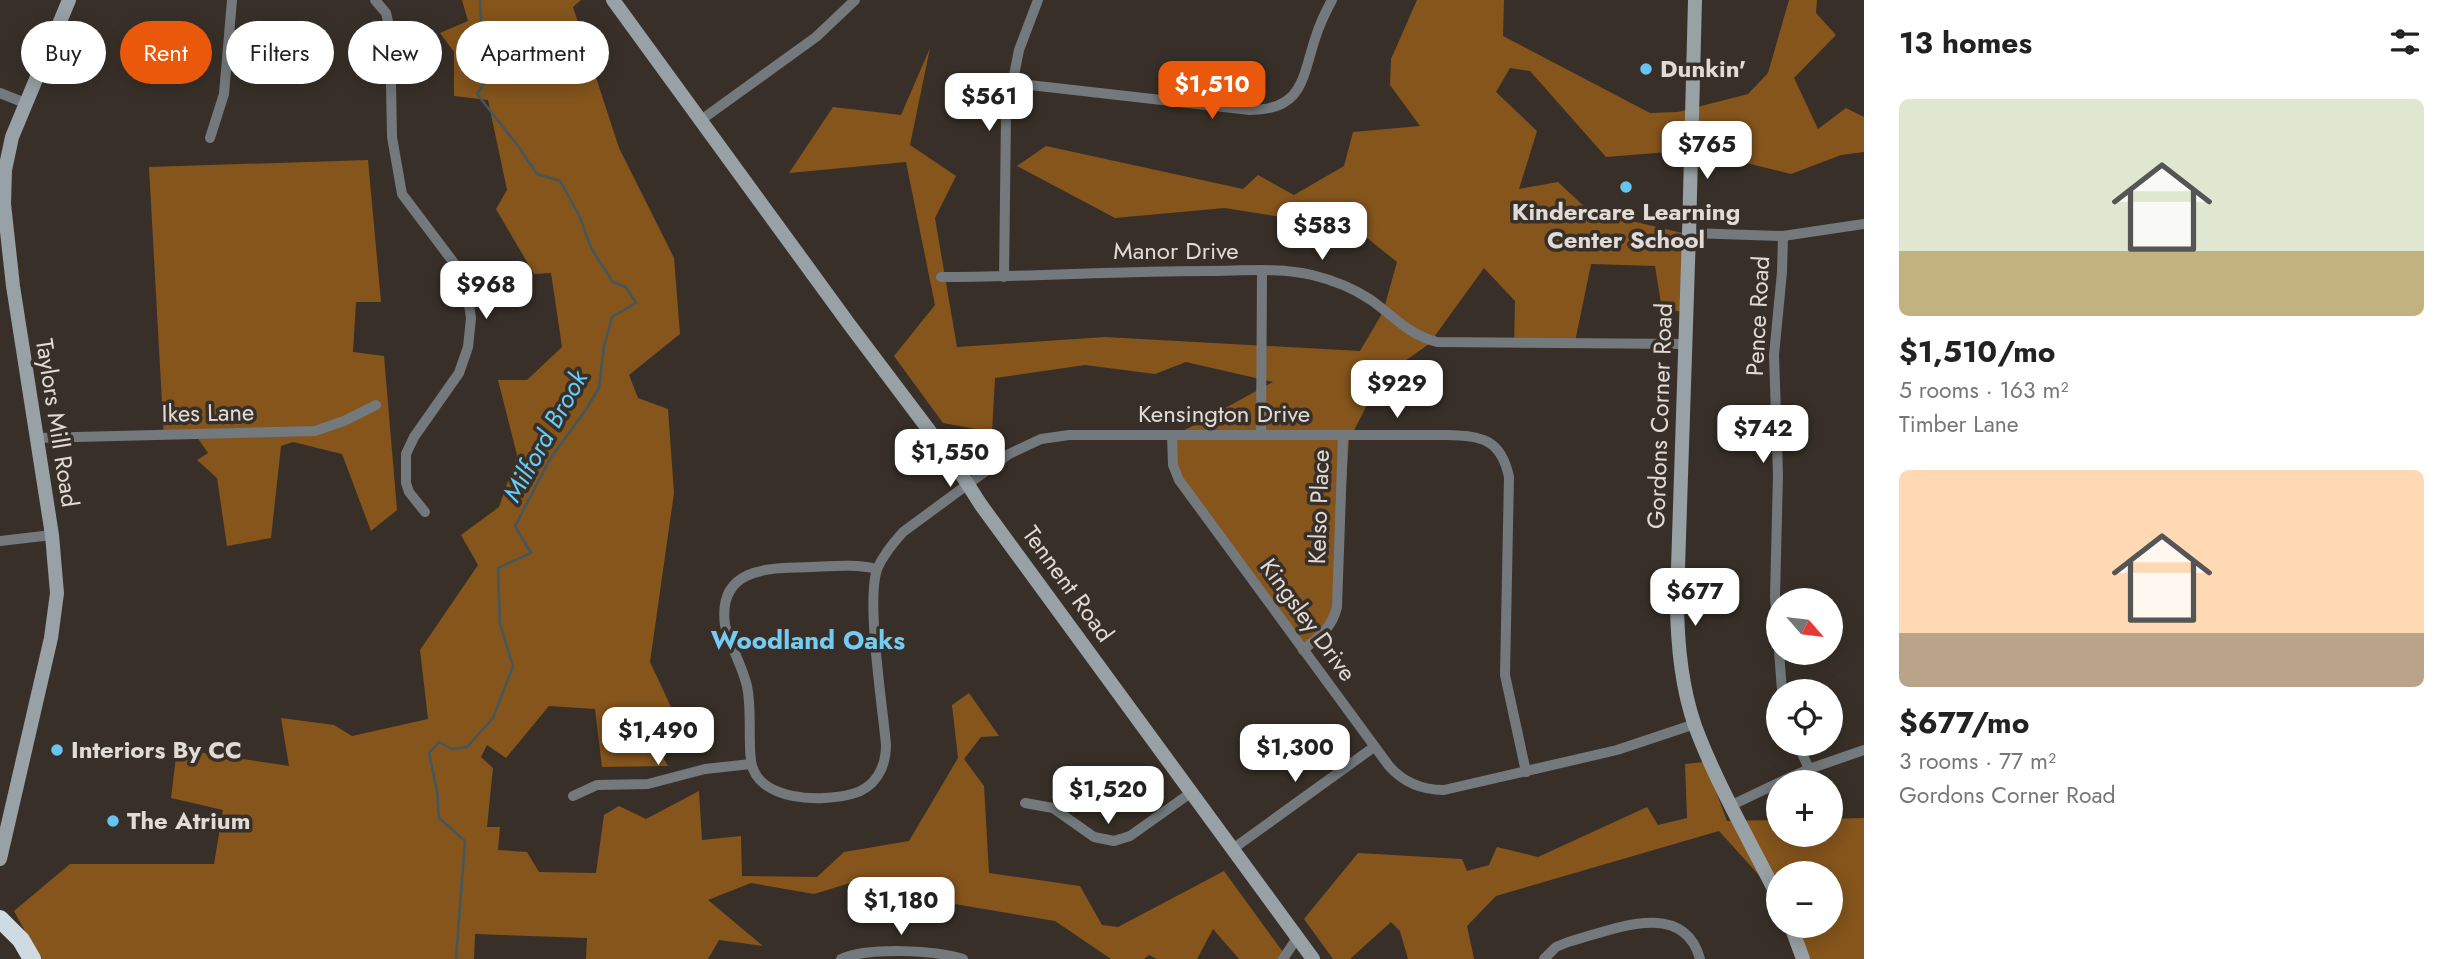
<!DOCTYPE html>
<meta charset="utf-8">
<style>
body{margin:0;font-family:Jost,sans-serif;background:#f2f2f2;color:#222;height:100vh;display:flex;flex-direction:column;font-size:26px;white-space:nowrap}
*{box-sizing:border-box;margin:0}
p{font-size:23px;color:#767676}
.icon{flex:none;width:38px;height:38px;fill:none;stroke:currentColor;stroke-width:2;stroke-linecap:round;stroke-linejoin:round}
.map{position:relative;flex:1;overflow:hidden}
.sheet{display:flex;flex-direction:column;background:#fff;width:595px}
.sheet>*{flex:none}
.banner{position:absolute;left:21px;top:21px;width:665px;height:63px;display:flex;gap:14px}
.needle{width:46px;rotate:118deg}
.buttons{position:absolute;left:1766px;top:588px;display:grid;gap:14px}
.buttons a{display:grid;place-items:center;width:77px;height:77px;border-radius:50%;background:#fff;box-shadow:0 4px 18px #0003;font-size:35px}
.price{position:absolute;translate:-50% -60px;padding:0 16px;border-radius:14px;background:#fff;color:#222;font-size:23px;line-height:46px;filter:drop-shadow(0 2px 4px #0008)}
.price::after{content:'';position:absolute;left:50%;top:42px;width:21px;height:16px;margin-left:-10px;background:inherit;clip-path:polygon(0 0,100% 0,50% 100%)}
.price.current{background:#ea580c;color:#fff}
ul{padding:0;list-style:none}
li{display:grid;align-content:center;gap:14px;height:371px;padding:0 35px}
li span{display:grid;place-items:center;height:217px;border-radius:10px;color:#555}
li>.icon{margin-inline-start:auto}
span .icon{width:126px;height:126px;fill:#fffc;stroke-width:1}
li b{font-size:30px}
h2{display:flex;justify-content:space-between;align-items:center;height:84px;padding:0 35px;font-size:30px}
.pill{padding:0 24px;border-radius:32px;background:#fff;box-shadow:0 4px 18px #0003;font-size:24px;line-height:63px}
.pill.current{background:#ea580c;color:#fff}
main{display:flex;flex:1;min-height:0}
.map>svg:first-child{display:block}
.forest{fill:#85551c}
.lines{fill:none;stroke-linecap:round;stroke-linejoin:round}
.stream{stroke:#43575f;stroke-width:2.5}
.street{stroke:#73797c;stroke-width:10}
.secondary{stroke:#98a1a5;stroke-width:14}
.highway{stroke:#cedbe2;stroke-width:18}
.poi-dot{fill:#66c4ef;stroke:#383028;stroke-width:2.5}
.labels{text-anchor:middle;stroke-width:7;stroke-linejoin:round;paint-order:stroke}
.poi-label{font-size:24px;font-weight:bold;fill:#e0dbd6;stroke:#383028;text-anchor:start}
.street-label{font-size:24px;fill:#e0dbd6;stroke:#383028}
.water-label{font-size:26px;font-style:italic;fill:#63cffe;stroke:#383028}
.neighbourhood-label{font-size:26px;font-weight:bold;fill:#76cbf3;stroke:#383028}
</style>
<main>
<div class="map">
<svg width="1864" height="959" viewBox="0 0 1864 959">
<rect width="100%" height="100%" fill="#383028"/>
<g class="forest">
<path d="M462,0H581L573,7L619,148L674,258L680,334L629,375L638,398L668,409L674,493L650,662L672,709L653,740L668,766L602,767L595,709L549,706L506,758L487,745L481,757L493,768L487,827H500L498,850L527,852L539,872L596,873L604,815L619,806L646,819L699,791L702,840L741,836L742,876L817,877L844,852L909,841L958,758L952,705L969,693L999,736L981,737L964,759L984,786L989,873L1080,886L1102,925L1118,927L1224,871L1288,959H1239L1213,929L1197,959H1157L1149,955L1144,959H1111L1055,921L943,902L926,883L860,880L814,894L751,883L708,900L763,946L719,940L708,959H586L587,938L475,934L474,959H40L14,911L70,864H214L223,810L171,798L177,749L289,766L281,718L334,725L352,736L428,719L420,650L478,565L461,535L499,507L517,455L498,380H527L562,347L551,273L534,274L496,209L507,190L488,100L454,96V52L440,33L468,21Z"/>
<path d="M1417,0H1504L1503,36L1650,113L1678,112L1748,94L1768,73L1789,0H1817L1816,13L1836,35L1794,78L1818,129L1846,108L1864,117V152L1841,155L1791,174L1693,150L1606,157L1530,71L1510,68L1496,92L1537,131L1519,189L1558,182L1589,211L1691,235L1689,312L1662,310L1655,266L1591,264L1574,347H1514L1515,301L1484,268L1429,344L1381,378L1349,440L1337,618L1307,655L1173,463L1172,437L1273,382L1186,362L1155,374L1085,365L995,378L992,432L943,423L894,356L935,305L906,162L789,173L833,107L901,115L930,48L910,145L956,176L935,218L957,347L1105,337L1360,351L1383,312L1397,262L1356,229L1225,208L1115,218L1017,166L1046,146L1243,189L1258,175L1294,195L1344,166L1353,132L1420,126L1390,85L1391,59Z"/>
<path d="M368,160L381,302H356L353,352L384,356L397,510L371,531L342,454L293,442L281,446L271,538L227,546L217,478L197,460L208,453L197,437L164,439L149,167Z"/>
<path d="M1705,762L1727,821L1778,820V835H1830L1831,819L1864,818V959H1798L1784,926H1830V873H1778V910L1766,883L1719,831L1496,896L1467,926L1474,959H1408L1400,931L1391,922L1350,959H1333L1304,919L1358,853L1462,859L1467,871L1489,865L1497,847L1538,857L1647,807L1658,825L1687,818L1685,764Z"/>
</g>
<g class="lines">
<path class="stream" d="M456,959L465,841L439,818L437,791L429,753L439,742L452,749L467,747L493,718L513,666L500,624L498,568L531,553L515,526L550,459L585,411L599,388L604,346L612,317L636,303L626,287L613,282L591,248L580,217L560,181L537,174L518,146L477,94L484,83L480,0"/>
<g class="street">
<path d="M375,0L386,13L390,30L392,137L402,194L457,267L467,292L471,318L468,347L459,373L414,437L406,454V483L409,492L425,512"/>
<path d="M1011,83L1250,110C1304,110 1302,77 1316,36C1320,23 1326,11 1332,0"/>
<path d="M0,93L25,103"/>
<path d="M701,120L816,37L855,0"/>
<path d="M210,138L224,94L232,0"/>
<path d="M1689,233L1783,236L1864,224"/>
<path d="M941,277C1029,277 1118,271 1206,271C1241,271 1279,267 1312,275C1333,280 1353,288 1371,300C1395,317 1407,334 1437,342L1686,344"/>
<path d="M1004,277L1006,116L1019,50L1038,0"/>
<path d="M1172,435L1173,465L1179,480L1389,766C1404,783 1422,790 1444,790L1617,750L1695,724"/>
<path d="M1261,435L1262,272"/>
<path d="M36,438L315,431L344,421L376,405"/>
<path d="M0,541L52,535"/>
<path d="M877,569C856,564 835,566 812,567C771,568 717,566 725,625C730,646 742,665 747,686C752,710 748,736 751,761C757,802 822,802 852,794C875,788 886,768 886,745C883,708 865,597 878,567C884,554 894,542 903,532L1009,454L1041,439L1069,435H1447C1482,436 1501,439 1509,477L1505,675L1526,772"/>
<path d="M1303,650C1319,637 1332,628 1337,607L1343,435"/>
<path d="M1782,691L1775,597L1778,475L1774,355L1782,272L1783,236"/>
<path d="M1798,744L1809,769"/>
<path d="M1780,782L1809,769L1864,750"/>
<path d="M573,796L597,785L648,784L705,769L751,764"/>
<path d="M1025,803L1053,808L1094,837L1114,841L1130,836L1192,792"/>
<path d="M1732,805L1778,783"/>
<path d="M1234,848L1374,747"/>
<path d="M841,959C868,947 935,950 963,959"/>
<path d="M1283,959L1297,938"/>
<path d="M1544,959L1556,947L1568,942C1610,931 1683,897 1700,959"/>
</g>
<g class="secondary">
<path d="M613,0L849,324L956,466L981,505L1313,959"/>
<path d="M1695,0L1689,233L1677,598C1677,641 1681,686 1695,726C1717,785 1750,841 1778,897"/>
<path d="M0,859L51,638L57,593L52,535L13,286L4,204L5,170L12,137L69,0"/>
<path d="M1791,926L1803,959"/>
</g>
<path class="highway" d="M0,919L21,940L32,959"/>
</g>
<g class="poi-dot">
<circle cx="1646" cy="69" r="7"/>
<circle cx="1626" cy="187" r="7"/>
<circle cx="57" cy="750" r="7"/>
<circle cx="113" cy="821" r="7"/>
</g>
<g class="labels">
<g class="poi-label">
<text x="1660" y="77">Dunkin'</text>
<text x="1626" y="220" text-anchor="middle">Kindercare Learning<tspan x="1626" dy="28">Center School</tspan></text>
<text x="71" y="758">Interiors By CC</text>
<text x="127" y="829">The Atrium</text>
</g>
<g class="street-label">
<text x="1176" y="259">Manor Drive</text>
<text transform="translate(1758 316) rotate(-87)" y="8">Pence Road</text>
<text transform="translate(208 413) rotate(-1)" y="8">Ikes Lane</text>
<text x="1224" y="422">Kensington Drive</text>
<text transform="translate(1660 416) rotate(-88)" y="8">Gordons Corner Road</text>
<text transform="translate(57 423) rotate(81)" y="8">Taylors Mill Road</text>
<text transform="translate(1319 507) rotate(-88)" y="8">Kelso Place</text>
<text transform="translate(1068 584) rotate(54)" y="8">Tennent Road</text>
<text transform="translate(1308 620) rotate(54)" y="8">Kingsley Drive</text>
</g>
<g class="water-label">
<text transform="translate(545 436) rotate(-61)" y="9">Milford Brook</text>
</g>
<g class="neighbourhood-label">
<text x="808" y="649">Woodland Oaks</text>
</g>
</g>
</svg>
<div class="buttons">
<a><svg class="needle" viewBox="-14 -14 28 28"><path d="M0-13l5 13h-10z" fill="#e53935"/><path d="M0 13l5-13h-10z" fill="#767676"/></svg></a>
<a><svg class="icon" aria-label="locate" viewBox="0 0 24 24"><circle cx="12" cy="12" r="6"/><path d="M12 2v4M12 18v4M2 12h4M18 12h4"/></svg></a>
<a>+</a>
<a>−</a>
</div>
<b class="price current" style="left:1212px;top:121px">$1,510</b>
<b class="price" style="left:989px;top:133px">$561</b>
<b class="price" style="left:1707px;top:181px">$765</b>
<b class="price" style="left:1322px;top:262px">$583</b>
<b class="price" style="left:486px;top:321px">$968</b>
<b class="price" style="left:1397px;top:420px">$929</b>
<b class="price" style="left:1763px;top:465px">$742</b>
<b class="price" style="left:950px;top:489px">$1,550</b>
<b class="price" style="left:1695px;top:628px">$677</b>
<b class="price" style="left:658px;top:767px">$1,490</b>
<b class="price" style="left:1295px;top:784px">$1,300</b>
<b class="price" style="left:1108px;top:826px">$1,520</b>
<b class="price" style="left:901px;top:937px">$1,180</b>
<div class="banner">
<a class="pill">Buy</a>
<a class="pill current">Rent</a>
<a class="pill">Filters</a>
<a class="pill">New</a>
<a class="pill">Apartment</a>
</div>
</div>
<section class="sheet">
<h2>13 homes<svg class="icon" aria-label="filters" viewBox="0 0 24 24"><path d="M4 7h16M4 17h16"/><circle cx="9" cy="7" r="2"/><circle cx="15" cy="17" r="2"/></svg></h2>
<ul>
<li><span style="background:linear-gradient(#dfe7d0 70%,#c2b280 0)"><svg class="icon" aria-label="home" viewBox="0 0 24 24"><path d="M3 11l9-7 9 7M6 9v11h12V9"/></svg></span><div><b>$1,510/mo</b><p>5 rooms · 163 m²</p><p>Timber Lane</p></div></li>
<li><span style="background:linear-gradient(#ffd9b3 75%,#b9a48a 0)"><svg class="icon" aria-label="home" viewBox="0 0 24 24"><path d="M3 11l9-7 9 7M6 9v11h12V9"/></svg></span><div><b>$677/mo</b><p>3 rooms · 77 m²</p><p>Gordons Corner Road</p></div></li>
</ul>
</section>
</main>
